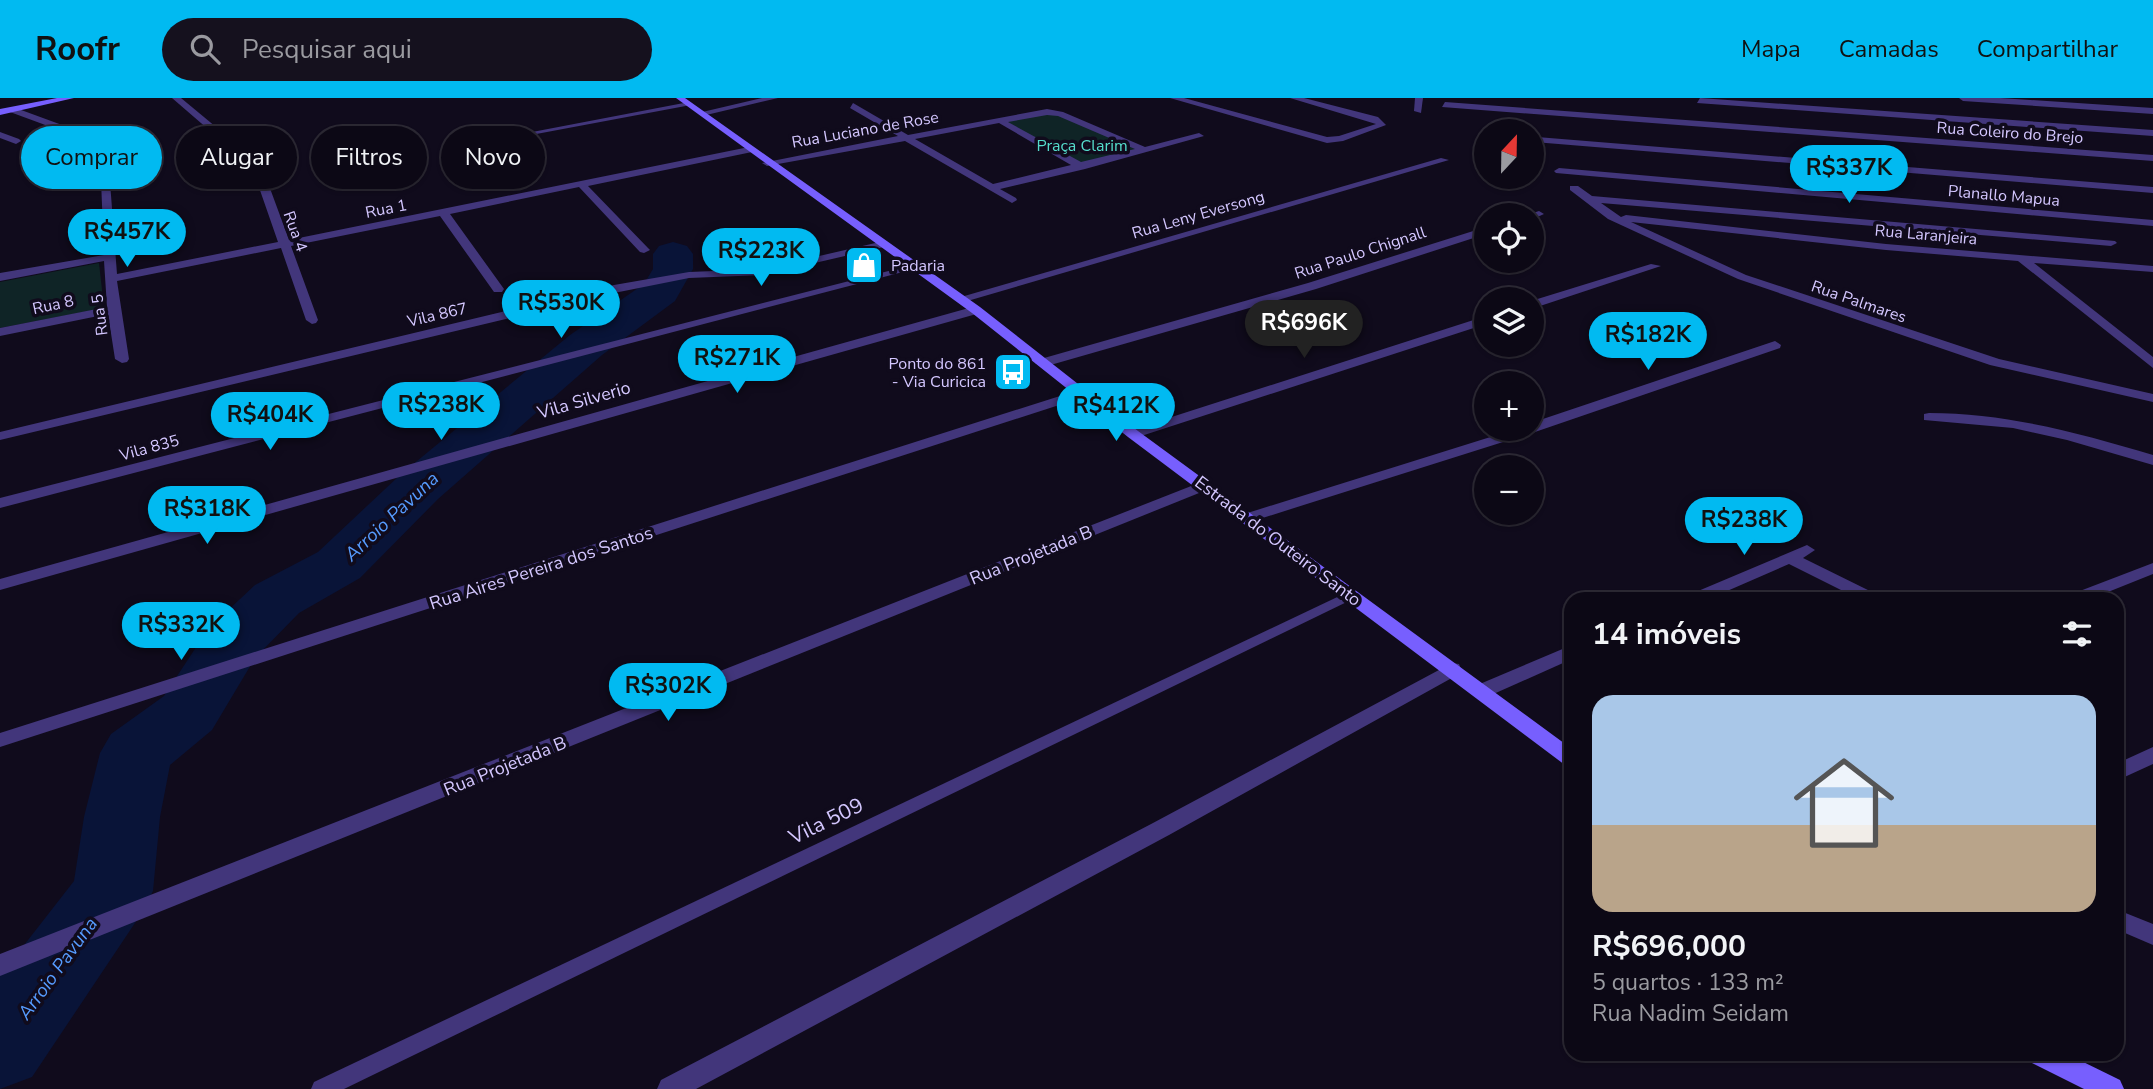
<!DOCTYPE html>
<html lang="pt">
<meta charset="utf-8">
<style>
body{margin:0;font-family:"Nunito Sans",sans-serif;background:#15111e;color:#f1f3f6;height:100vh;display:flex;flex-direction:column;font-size:26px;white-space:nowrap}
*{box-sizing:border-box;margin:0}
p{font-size:23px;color:#9a9aa0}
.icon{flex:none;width:38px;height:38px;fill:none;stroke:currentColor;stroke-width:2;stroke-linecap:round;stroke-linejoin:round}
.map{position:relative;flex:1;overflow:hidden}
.drawer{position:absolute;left:1564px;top:494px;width:560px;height:469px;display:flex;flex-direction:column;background:#0c0815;border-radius:21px;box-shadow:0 2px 5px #0004,0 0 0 2px #2c2934}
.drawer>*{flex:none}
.banner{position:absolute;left:21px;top:28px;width:665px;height:63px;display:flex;gap:14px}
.needle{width:46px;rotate:22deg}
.buttons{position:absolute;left:1474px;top:21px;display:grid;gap:14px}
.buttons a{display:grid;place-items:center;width:70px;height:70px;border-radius:50%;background:#0c0815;box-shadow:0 2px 5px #0004,0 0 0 2px #2c2934;font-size:35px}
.price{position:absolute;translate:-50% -60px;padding:0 16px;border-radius:24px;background:#01baf1;color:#111;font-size:23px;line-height:46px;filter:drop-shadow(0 2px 4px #0008)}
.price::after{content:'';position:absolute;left:50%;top:42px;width:21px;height:16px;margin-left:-10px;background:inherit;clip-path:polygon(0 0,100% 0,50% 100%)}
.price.active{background:#222;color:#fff}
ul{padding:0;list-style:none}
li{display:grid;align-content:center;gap:14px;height:371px;padding:0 28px}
li span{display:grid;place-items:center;height:217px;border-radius:21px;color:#555}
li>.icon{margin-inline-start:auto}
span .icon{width:126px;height:126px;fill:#fffc;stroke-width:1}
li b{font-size:30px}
h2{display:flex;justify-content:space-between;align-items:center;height:84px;padding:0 28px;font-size:30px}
.tag{padding:0 24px;border-radius:32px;background:#0c0815;box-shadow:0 2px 5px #0004,0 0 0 2px #2c2934;font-size:24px;line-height:63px}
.tag.active{background:#01baf1;color:#111}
header{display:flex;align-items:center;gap:42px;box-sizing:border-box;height:98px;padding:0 35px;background:#01baf1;color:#111}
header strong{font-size:33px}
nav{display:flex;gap:38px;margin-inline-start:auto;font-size:24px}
.search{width:490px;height:63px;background:#15111e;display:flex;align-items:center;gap:18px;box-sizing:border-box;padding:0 24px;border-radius:38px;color:#9a9aa0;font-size:26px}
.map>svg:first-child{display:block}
.green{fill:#0f2426}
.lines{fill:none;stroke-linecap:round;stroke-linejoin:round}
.river{fill:#091438;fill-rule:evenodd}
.lane{fill:#42367b;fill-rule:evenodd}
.street{fill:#42367b;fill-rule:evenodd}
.secondary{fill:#775ffe;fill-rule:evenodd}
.labels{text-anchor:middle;stroke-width:7;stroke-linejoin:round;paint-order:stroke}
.far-street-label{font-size:16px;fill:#d4c7ff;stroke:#100b1c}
.far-park-label{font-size:16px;fill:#5dc;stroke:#100b1c}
.far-poi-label{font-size:16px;fill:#d4c7ff;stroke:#100b1c;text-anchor:start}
.street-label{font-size:18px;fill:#d4c7ff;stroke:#100b1c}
.water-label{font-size:19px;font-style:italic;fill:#569bfe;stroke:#100b1c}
.near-street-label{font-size:21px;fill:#d4c7ff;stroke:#100b1c}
</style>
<header>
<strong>Roofr</strong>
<div class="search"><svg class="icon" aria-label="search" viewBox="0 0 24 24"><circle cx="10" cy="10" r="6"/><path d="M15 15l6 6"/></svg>Pesquisar aqui</div>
<nav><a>Mapa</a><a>Camadas</a><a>Compartilhar</a></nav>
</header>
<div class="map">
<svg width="2153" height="991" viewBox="0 0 2153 991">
<rect width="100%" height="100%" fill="#100b1c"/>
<g class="green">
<path d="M1056,15L1145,52L1082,69L999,22Z"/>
<path d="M99,165L104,210L0,230V184Z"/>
</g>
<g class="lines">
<path class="river" d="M673,144L687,148L693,156V171L675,203L602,257L438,401L360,480L299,515L255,560L212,632L170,667L160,719L153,793L141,816L32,979L0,991V878L74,783L84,719L100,655L111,636L164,598L208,531L255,487L318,454L400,377L570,237L644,186L653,171V156L659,148Z"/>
<g class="lane">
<path d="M689,4L691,7L531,37L527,35Z"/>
<path d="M1350,493L1357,497L1355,500L344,991H311L314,984Z"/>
</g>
<g class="street">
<path d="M172,0H181L222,34V38H216Z"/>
<path d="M762,0H778L702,18L698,15Z"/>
<path d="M1170,0H1184L1327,39L1339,38L1376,26L1290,0H1304L1378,19L1386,27L1343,43L1327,45Z"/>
<path d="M1415,0H1423L1421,15L1414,13Z"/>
<path d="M1700,0L2153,32V38L1697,5Z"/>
<path d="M1959,0H2000L2153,10V16L1963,3Z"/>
<path d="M1445,4L2153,57V63L1442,9Z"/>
<path d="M853,5L908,37L1047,11L1063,14L1145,49L1199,35L1204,38L1085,71L1000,91L1016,100L1017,102L1012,105L905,43L767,68L762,65L898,38L850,10ZM1047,17L1058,18L1135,51L1081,64L1008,24ZM999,25L1071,67L993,86L915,41Z"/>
<path d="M13,9L141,56L143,58L135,60L10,14Z"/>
<path d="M0,34L19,41L21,43L16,46L0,40Z"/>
<path d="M1537,39L2153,89V95L1534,44L1532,42Z"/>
<path d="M749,49L752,50V54L588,88L648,150L650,152L644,155L640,154L579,89L450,116L504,191L502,194H494L440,118L291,148L318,222L316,225L312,226L306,222L281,150L117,183L129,261L127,264L122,265L115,261L108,216L0,238V230L107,209L104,163L0,183V175L104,157L101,82L110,84L117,176L278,144L247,55L252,52L257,55L289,142Z"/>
<path d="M1441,60L1449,62L964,204L954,201Z"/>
<path d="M1559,70L2153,122V128L1556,75L1554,73Z"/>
<path d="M1570,88H1578L1592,98L2115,143L2117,145L2111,148L1601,105L1621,119L1626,117L1886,146L2153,168V174L2034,165L2153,259V270L2018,163L1886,152L1631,124L1746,177L1999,261L2153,296V304L1990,267L1738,181L1608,121L1570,92Z"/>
<path d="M1539,113L1544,116L1531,122V117H1527Z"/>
<path d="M1486,129V136L1316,191L1047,268L1042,269L1035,265L1037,262L1308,185Z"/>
<path d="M884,143L890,146L888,148L763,177L689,180L614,195L0,342V334L614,187L689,174L763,171Z"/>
<path d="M1651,166L1661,168L1531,211V203Z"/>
<path d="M912,167L922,169L0,410V400Z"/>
<path d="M976,208L982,212L980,215L0,492V481Z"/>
<path d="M1486,218V226L1138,339L1133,340L1126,336L1128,333Z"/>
<path d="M1775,243L1781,247L1780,250L1535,334L1253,423H1241L1239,420L1241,417L1516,331H1531V325Z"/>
<path d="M1082,291L1089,295L1087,298L0,649V635Z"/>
<path d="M1929,315C2006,315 2079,335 2153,357V367L2067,342L2013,330L1924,322V316Z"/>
<path d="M1204,383L1209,385L1212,388L1209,391L0,878V856Z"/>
<path d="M1807,447L1815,452L1803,460L1876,496L1878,500H1857L1789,466L1711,500H1688L1691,496Z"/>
<path d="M2153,465V476L2093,500H2069L2072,496Z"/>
<path d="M1572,547V561L1489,598H1475L1472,593L1475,588Z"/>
<path d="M1452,565L1459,566L1461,571L1459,576L1169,737L696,991H657L661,982L1153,725Z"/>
<path d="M2153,649V666L2118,682V665Z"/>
<path d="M2118,812L2153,826V847L2118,832Z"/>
</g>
<g class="secondary">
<path d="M57,0H74L0,17V11Z"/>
<path d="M676,0H685L980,209L1138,333L1572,651V669L1565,667L1128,339L972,215Z"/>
<path d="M2028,956H2067L2120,982L2124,991H2084L2032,965Z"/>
</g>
</g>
<defs>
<symbol id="shop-square" viewBox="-11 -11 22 22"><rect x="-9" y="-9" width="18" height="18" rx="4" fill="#01baf1" stroke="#100b1c"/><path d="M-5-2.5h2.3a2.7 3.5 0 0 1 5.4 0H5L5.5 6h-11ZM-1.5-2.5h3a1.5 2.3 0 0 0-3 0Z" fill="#fff"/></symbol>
<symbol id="bus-square" viewBox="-11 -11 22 22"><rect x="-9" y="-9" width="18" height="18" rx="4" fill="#01baf1" stroke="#100b1c"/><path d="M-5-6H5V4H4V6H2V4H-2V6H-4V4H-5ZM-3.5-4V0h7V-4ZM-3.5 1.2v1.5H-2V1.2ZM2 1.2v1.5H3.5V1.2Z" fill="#fff"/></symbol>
</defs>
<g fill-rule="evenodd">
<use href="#shop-square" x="842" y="145" width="44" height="44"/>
<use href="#bus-square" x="991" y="252" width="44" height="44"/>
</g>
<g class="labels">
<g class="far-street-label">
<text transform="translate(865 31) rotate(-10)" y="6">Rua Luciano de Rose</text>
<text transform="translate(2010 34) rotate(4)" y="6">Rua Coleiro do Brejo</text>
<text transform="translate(2004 97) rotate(5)" y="6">Planallo Mapua</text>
<text transform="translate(386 110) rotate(-11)" y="6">Rua 1</text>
<text transform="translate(1198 116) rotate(-16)" y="6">Rua Leny Eversong</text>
<text transform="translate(296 133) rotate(70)" y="6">Rua 4</text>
<text transform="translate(1926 136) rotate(5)" y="6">Rua Laranjeira</text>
<text transform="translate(1360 154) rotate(-18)" y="6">Rua Paulo Chignall</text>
<text transform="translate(1859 203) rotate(19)" y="6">Rua Palmares</text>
<text transform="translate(53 206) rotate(-12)" y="6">Rua 8</text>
<text transform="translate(437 216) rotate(-13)" y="6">Vila 867</text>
<text transform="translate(99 217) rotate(-97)" y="6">Rua 5</text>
<text transform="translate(149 349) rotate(-15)" y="6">Vila 835</text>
</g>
<g class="far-park-label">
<text x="1082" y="53">Praça Clarim</text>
</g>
<g class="far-poi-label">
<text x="891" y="173">Padaria</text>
<text x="986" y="271" text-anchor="end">Ponto do 861<tspan x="986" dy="18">- Via Curicica</tspan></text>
</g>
<g class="street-label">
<text transform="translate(584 302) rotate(-16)" y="6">Vila Silverio</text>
<text transform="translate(1278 443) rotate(37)" y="6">Estrada do Outeiro Santo</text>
<text transform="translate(1031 457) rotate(-22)" y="6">Rua Projetada B</text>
<text transform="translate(541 470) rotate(-18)" y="6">Rua Aires Pereira dos Santos</text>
<text transform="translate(505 668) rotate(-22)" y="6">Rua Projetada B</text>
</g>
<g class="water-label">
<text transform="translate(391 418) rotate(-43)" y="7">Arroio Pavuna</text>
<text transform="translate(57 870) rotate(-54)" y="7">Arroio Pavuna</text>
</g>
<g class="near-street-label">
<text transform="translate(826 723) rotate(-26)" y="7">Vila 509</text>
</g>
</g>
</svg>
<div class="buttons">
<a><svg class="needle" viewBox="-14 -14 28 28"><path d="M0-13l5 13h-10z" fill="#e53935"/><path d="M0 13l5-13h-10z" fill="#9a9aa0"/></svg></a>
<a><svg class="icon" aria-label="locate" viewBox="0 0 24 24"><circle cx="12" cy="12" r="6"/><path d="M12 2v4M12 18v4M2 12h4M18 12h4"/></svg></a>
<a><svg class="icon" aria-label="layers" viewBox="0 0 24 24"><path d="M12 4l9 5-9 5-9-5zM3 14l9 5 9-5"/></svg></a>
<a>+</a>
<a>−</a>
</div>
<b class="price" style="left:1849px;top:107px">R$337K</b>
<b class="price" style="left:127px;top:171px">R$457K</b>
<b class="price" style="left:761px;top:190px">R$223K</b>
<b class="price" style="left:561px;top:242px">R$530K</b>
<b class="price active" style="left:1304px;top:262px">R$696K</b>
<b class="price" style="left:1648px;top:274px">R$182K</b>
<b class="price" style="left:737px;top:297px">R$271K</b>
<b class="price" style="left:441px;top:344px">R$238K</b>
<b class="price" style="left:1116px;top:345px">R$412K</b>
<b class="price" style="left:270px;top:354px">R$404K</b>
<b class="price" style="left:207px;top:448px">R$318K</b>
<b class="price" style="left:1744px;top:459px">R$238K</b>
<b class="price" style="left:181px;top:564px">R$332K</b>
<b class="price" style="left:668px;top:625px">R$302K</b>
<div class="banner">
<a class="tag active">Comprar</a>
<a class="tag">Alugar</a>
<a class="tag">Filtros</a>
<a class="tag">Novo</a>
</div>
<section class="drawer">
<h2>14 imóveis<svg class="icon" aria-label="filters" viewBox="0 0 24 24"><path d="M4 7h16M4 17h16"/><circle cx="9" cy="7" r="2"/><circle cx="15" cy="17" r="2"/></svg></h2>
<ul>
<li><span style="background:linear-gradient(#a9c7e8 60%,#b9a48a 0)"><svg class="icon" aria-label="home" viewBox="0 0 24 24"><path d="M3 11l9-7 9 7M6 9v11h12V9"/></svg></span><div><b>R$696,000</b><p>5 quartos · 133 m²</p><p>Rua Nadim Seidam</p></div></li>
</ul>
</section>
</div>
